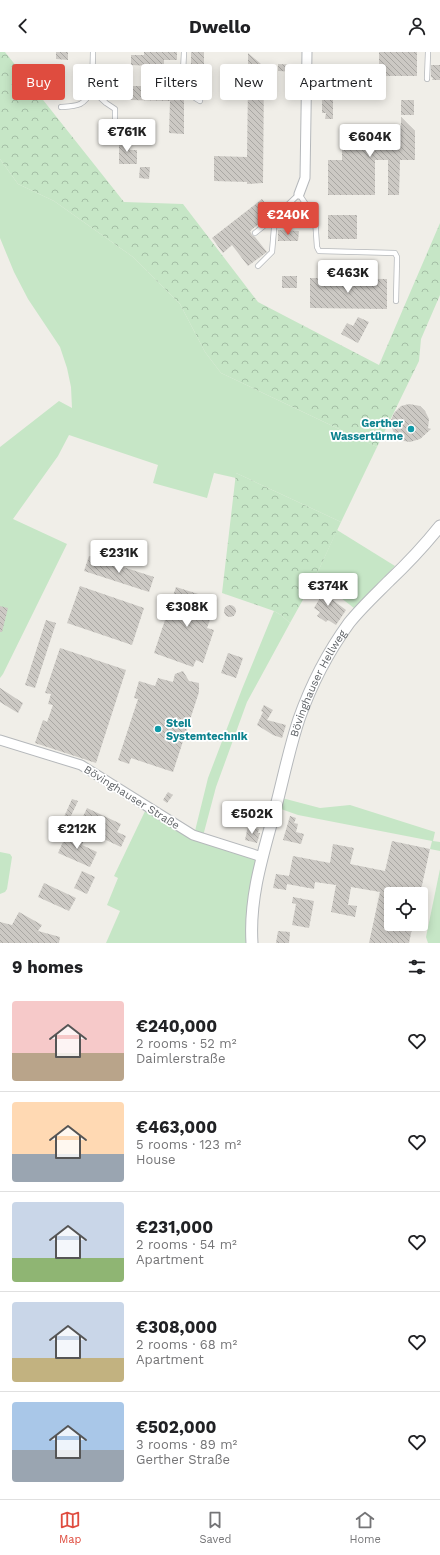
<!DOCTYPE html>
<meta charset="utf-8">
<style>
body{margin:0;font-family:"Work Sans",sans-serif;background:#f6f6f6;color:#202124;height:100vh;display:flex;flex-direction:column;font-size:15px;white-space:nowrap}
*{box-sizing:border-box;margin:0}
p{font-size:13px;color:#757577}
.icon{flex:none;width:22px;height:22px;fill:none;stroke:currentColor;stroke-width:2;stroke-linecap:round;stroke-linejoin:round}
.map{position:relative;height:891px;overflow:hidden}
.details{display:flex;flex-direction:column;background:#fff;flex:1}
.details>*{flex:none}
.hud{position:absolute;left:12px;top:12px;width:416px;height:36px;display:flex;gap:8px}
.buttons{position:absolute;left:384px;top:835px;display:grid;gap:8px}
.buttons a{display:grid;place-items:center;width:44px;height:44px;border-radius:4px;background:#fff;box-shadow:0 2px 10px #0003;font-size:20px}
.price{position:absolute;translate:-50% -34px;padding:0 9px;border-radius:4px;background:#fff;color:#222;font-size:13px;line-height:26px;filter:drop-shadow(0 1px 2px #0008)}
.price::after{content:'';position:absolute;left:50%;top:24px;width:12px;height:9px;margin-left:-6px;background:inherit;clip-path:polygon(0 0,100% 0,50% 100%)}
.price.on{background:#df4c3f;color:#fff}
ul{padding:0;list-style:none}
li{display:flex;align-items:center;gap:12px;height:100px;padding:0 12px}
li+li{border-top:1px solid #e0e0e0}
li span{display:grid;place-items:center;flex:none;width:112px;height:80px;border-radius:4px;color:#555}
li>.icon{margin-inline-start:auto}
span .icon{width:48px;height:48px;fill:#fffc;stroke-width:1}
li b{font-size:17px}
h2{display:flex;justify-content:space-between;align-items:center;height:48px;padding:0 12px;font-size:17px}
.chip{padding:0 14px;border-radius:4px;background:#fff;box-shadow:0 2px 10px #0003;font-size:14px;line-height:36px}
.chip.on{background:#df4c3f;color:#fff}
header{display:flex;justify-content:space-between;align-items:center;height:52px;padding:0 12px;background:#fff;font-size:18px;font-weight:700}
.menu{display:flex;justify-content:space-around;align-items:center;height:56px;border-top:1px solid #e0e0e0;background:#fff;font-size:11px;color:#757577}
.menu a{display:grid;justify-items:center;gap:2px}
.menu .on{color:#df4c3f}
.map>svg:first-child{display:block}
.green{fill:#c6e6c6}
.forest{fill:url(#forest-crowns)}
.building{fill:url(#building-back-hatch)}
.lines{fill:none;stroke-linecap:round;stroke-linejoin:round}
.service-casing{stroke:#b5b8bb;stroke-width:6}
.minor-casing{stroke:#b5b8bb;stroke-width:11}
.tertiary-casing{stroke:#b5b8bb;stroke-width:13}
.service{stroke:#fff;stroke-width:4.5}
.minor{stroke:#fff;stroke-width:9}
.tertiary{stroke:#fff;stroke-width:11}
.culture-dot{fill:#0f9aa8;stroke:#fff;stroke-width:1.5}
.labels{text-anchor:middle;stroke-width:3.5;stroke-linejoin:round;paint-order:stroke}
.culture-label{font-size:11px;font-weight:bold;fill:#0d838f;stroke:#fff;text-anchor:end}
.street-label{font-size:11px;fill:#5f6367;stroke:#fff}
</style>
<header><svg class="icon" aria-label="back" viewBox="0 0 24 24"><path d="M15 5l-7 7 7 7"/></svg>Dwello<svg class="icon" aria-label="person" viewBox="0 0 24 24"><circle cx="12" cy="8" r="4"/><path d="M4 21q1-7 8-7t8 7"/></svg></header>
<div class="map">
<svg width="440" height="891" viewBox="0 0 440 891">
<defs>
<pattern id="forest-crowns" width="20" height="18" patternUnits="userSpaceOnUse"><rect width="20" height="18" fill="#c6e6c6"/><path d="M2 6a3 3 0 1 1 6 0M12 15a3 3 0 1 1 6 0" fill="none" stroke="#a4bea5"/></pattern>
<pattern id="building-back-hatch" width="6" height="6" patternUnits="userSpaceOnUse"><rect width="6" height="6" fill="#ccc9c4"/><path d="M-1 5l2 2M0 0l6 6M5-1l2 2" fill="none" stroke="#a9a7a3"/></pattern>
</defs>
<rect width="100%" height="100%" fill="#f0eee8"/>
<g class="green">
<path d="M0,107L18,132L54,149L133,205L180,252L205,300L221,321L377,395L341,470L236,421V426L214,421L207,446L153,431L158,413L69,383L58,404L13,467L67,492L3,622L0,626V395L59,349L72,356L71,335L67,316L60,295L28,247L14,220L0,186Z"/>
<path d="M337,478L395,514L354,556L315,526Z"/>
<path d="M274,559L281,563L290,571L247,650L216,735L203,784L261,806L250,891H106L120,859L107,853L118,826L114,824L147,755L194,783L208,726L242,637Z"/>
<path d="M282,746L320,756L350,753L435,780L433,789L440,790V799L430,797L432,789L298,763L281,757L280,753Z"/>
<path d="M0,800L10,802L12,805L7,837L5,840L0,842Z"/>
<path d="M440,817V891H428L426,885Z"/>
</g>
<g class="forest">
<path d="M0,0H5L124,150L183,152L258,250L379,313L440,171V243L421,287L419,309L377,395L221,321L205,300L180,252L133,205L54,149L18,132L0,107Z"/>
<path d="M236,421L341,470L315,526L290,571L281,563L274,559L222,541Z"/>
</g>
<g class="building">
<path d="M56,0H68V8L56,7Z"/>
<path d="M144,0H177V8H164V34H184V82L169,81L170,49L130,48L131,34H151L152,14L131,13V3H144Z"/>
<path d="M191,0H204V16L199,17V28H191Z"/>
<rect x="379" y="0" width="38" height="24"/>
<path d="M248,1L261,12V19H264L263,131L247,132V130L214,129V104L247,105L248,33H244V18H248Z"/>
<path d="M278,12L300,13V20L278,19Z"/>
<path d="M431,13H440V28H432L433,26L431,25Z"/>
<path d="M322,21H332V26H340V38H329V32L322,30Z"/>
<path d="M322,48H333V67H325L326,61H322Z"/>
<rect x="401" y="48" width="13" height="15"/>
<path d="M401,65L415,79V108H400L399,143H388V108H375V143H328V108H342V73L401,74Z"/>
<path d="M119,86L130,87V98H137V112H119Z"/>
<path d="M140,115H150L149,127L139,126Z"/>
<path d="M262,147L273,161L250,179L252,183L255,185L267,200L248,214L232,193L223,201L212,186Z"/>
<rect x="328" y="163" width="29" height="24"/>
<path d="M278,178L299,179L298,189H278Z"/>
<rect x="282" y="224" width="15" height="12"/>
<path d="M310,226L387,227V257L310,256Z"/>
<path d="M358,265L369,270L358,291L341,282L347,271L353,274Z"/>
<path d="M409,352L420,354L425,359L429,367L428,376L431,377L420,387L410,390L404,389L398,386L393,379L391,373V368L394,361L401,354Z"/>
<path d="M89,504L154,525L149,540L84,519Z"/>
<path d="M80,534L144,556L132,593L67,571Z"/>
<path d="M321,534L332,542L330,546L346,558L336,573L328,568L326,570L317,564L320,560L314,556L320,546L315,543Z"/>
<path d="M176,535L217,548L207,576L214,578L203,611L196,608L193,615L154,601Z"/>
<circle cx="230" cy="559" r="6"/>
<path d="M0,554L8,556L2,580H0Z"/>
<path d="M46,568L56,571L35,636L25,633Z"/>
<path d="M60,596L126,618L96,711L35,691L43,668L47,670L53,653L48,652L51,642L45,641Z"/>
<path d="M228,601L243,606L236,626L221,621Z"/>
<path d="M183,619L189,629L199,631V640L173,720L131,706L129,712L118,708L138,647L134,646L139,629L155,634L158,626L173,630L175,622Z"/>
<path d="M0,636L23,651L18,661L0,650Z"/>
<path d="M264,653L273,658L267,668L286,673L282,686L273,683L257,673L263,660L261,659Z"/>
<path d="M168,740L173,743L167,751L163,748Z"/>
<path d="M72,747L78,749L69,768L64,765Z"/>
<path d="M87,756L121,772L117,780L126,784L121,795L93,782L96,776L81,769Z"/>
<path d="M242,758L253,764L249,772L243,770L245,767L238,764Z"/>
<path d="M290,764L296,766L294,771L298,772L296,780L304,782L301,792L283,788Z"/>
<path d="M248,774L259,777L258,781H260L257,791L245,788Z"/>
<path d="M68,779L85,786L82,793L97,800L90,815L58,801Z"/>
<path d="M392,789L430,797L420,842H391V872H413L409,891H369L380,840L351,835L348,853L357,854L355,865L331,860L336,833L315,830L314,837L287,832L286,838L273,836L276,822L289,824L293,804L330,811L333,792L354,796L350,812L385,819Z"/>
<path d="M82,819L95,825L87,842L74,836Z"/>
<path d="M44,831L76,846L69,859L38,845Z"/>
<path d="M293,845L314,849L309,876L292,873L296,852L292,851Z"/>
<path d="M19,860L42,873L38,879L60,885L59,891H0V870L12,873Z"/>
<path d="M278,879L290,880L289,891H276Z"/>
</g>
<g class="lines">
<defs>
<g id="service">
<path d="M93,0L92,38L106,51L115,57V77H148"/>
<path d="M184,0L183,20L192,44L200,49"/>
<path d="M427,27L428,0"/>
<path d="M61,55C78,54 84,54 92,38"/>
<path d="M255,181L275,165"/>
<path d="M258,214L272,200L275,165L299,142L315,166L317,195L319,199L395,201L397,205L396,249"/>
</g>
<g id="minor">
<path d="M299,142L305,126L307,0"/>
<path d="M0,688L81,713L193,783L262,805"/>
</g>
<g id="tertiary">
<path id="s1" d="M252,891C249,845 263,802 275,758C283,728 289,697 299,667C311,633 328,600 349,571C361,556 375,543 389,529C407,512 424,494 440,474"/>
</g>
</defs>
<use href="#service" class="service-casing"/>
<use href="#minor" class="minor-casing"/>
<use href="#tertiary" class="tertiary-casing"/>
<use href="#service" class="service"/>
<use href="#minor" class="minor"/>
<use href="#tertiary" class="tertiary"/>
</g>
<g class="culture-dot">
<circle cx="411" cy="377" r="4"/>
<circle cx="158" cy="677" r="4"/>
</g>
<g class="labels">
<g class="culture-label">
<text x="403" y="375">Gerther<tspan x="403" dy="13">Wassertürme</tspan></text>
<text x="166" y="675" text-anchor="start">Steil<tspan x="166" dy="13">Systemtechnik</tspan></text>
</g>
<g class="street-label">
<text dy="4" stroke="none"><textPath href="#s1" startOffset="270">Bövinghauser Hellweg</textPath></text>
<text transform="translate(132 745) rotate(32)" y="4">Bövinghauser Straße</text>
</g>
</g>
</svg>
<div class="buttons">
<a><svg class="icon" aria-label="locate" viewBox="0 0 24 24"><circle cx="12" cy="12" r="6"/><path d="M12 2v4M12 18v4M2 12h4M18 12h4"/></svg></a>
</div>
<b class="price" style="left:127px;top:101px">€761K</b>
<b class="price" style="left:370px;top:106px">€604K</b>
<b class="price on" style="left:288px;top:184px">€240K</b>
<b class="price" style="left:348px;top:242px">€463K</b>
<b class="price" style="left:119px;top:522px">€231K</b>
<b class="price" style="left:328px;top:555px">€374K</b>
<b class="price" style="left:187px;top:576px">€308K</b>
<b class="price" style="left:252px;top:783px">€502K</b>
<b class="price" style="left:77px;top:798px">€212K</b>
<div class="hud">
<a class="chip on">Buy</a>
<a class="chip">Rent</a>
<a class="chip">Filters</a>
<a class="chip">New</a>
<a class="chip">Apartment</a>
</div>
</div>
<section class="details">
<h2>9 homes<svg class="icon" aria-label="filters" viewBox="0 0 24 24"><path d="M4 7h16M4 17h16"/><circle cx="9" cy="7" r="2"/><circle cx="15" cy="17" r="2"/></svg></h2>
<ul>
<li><span style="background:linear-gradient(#f6c9c9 65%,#b9a48a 0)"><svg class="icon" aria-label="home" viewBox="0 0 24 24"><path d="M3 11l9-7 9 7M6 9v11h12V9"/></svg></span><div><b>€240,000</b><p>2 rooms · 52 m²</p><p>Daimlerstraße</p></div><svg class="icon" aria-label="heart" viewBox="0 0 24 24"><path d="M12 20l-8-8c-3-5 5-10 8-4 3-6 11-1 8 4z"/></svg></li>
<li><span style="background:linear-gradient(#ffd9b3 65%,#9aa5b1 0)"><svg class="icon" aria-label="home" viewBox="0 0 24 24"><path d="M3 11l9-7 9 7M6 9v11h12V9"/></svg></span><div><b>€463,000</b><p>5 rooms · 123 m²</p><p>House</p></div><svg class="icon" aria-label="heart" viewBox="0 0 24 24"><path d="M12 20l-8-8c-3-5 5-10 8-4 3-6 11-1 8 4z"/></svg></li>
<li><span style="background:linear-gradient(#c9d6e8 70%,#8fb573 0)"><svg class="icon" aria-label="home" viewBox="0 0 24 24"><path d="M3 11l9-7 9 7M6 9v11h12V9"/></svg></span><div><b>€231,000</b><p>2 rooms · 54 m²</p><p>Apartment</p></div><svg class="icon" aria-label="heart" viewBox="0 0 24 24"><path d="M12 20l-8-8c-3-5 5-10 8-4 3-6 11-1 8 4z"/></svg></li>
<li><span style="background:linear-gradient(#c9d6e8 70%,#c2b280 0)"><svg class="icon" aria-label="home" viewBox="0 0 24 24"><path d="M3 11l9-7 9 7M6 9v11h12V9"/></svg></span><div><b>€308,000</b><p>2 rooms · 68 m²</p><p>Apartment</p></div><svg class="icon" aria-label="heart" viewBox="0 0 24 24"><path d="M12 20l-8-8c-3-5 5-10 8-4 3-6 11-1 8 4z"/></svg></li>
<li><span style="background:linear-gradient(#a9c7e8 60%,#9aa5b1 0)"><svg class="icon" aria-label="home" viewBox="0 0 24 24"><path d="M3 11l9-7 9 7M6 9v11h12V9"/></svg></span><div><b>€502,000</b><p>3 rooms · 89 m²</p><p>Gerther Straße</p></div><svg class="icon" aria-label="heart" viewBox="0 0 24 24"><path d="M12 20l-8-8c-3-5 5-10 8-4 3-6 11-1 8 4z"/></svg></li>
</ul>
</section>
<nav class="menu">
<a class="on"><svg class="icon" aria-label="map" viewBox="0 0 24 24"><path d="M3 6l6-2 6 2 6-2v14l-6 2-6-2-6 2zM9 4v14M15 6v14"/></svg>Map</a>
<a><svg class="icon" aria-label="saved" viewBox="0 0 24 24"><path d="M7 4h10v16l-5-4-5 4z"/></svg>Saved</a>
<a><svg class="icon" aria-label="home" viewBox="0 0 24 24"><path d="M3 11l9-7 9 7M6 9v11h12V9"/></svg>Home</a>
</nav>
